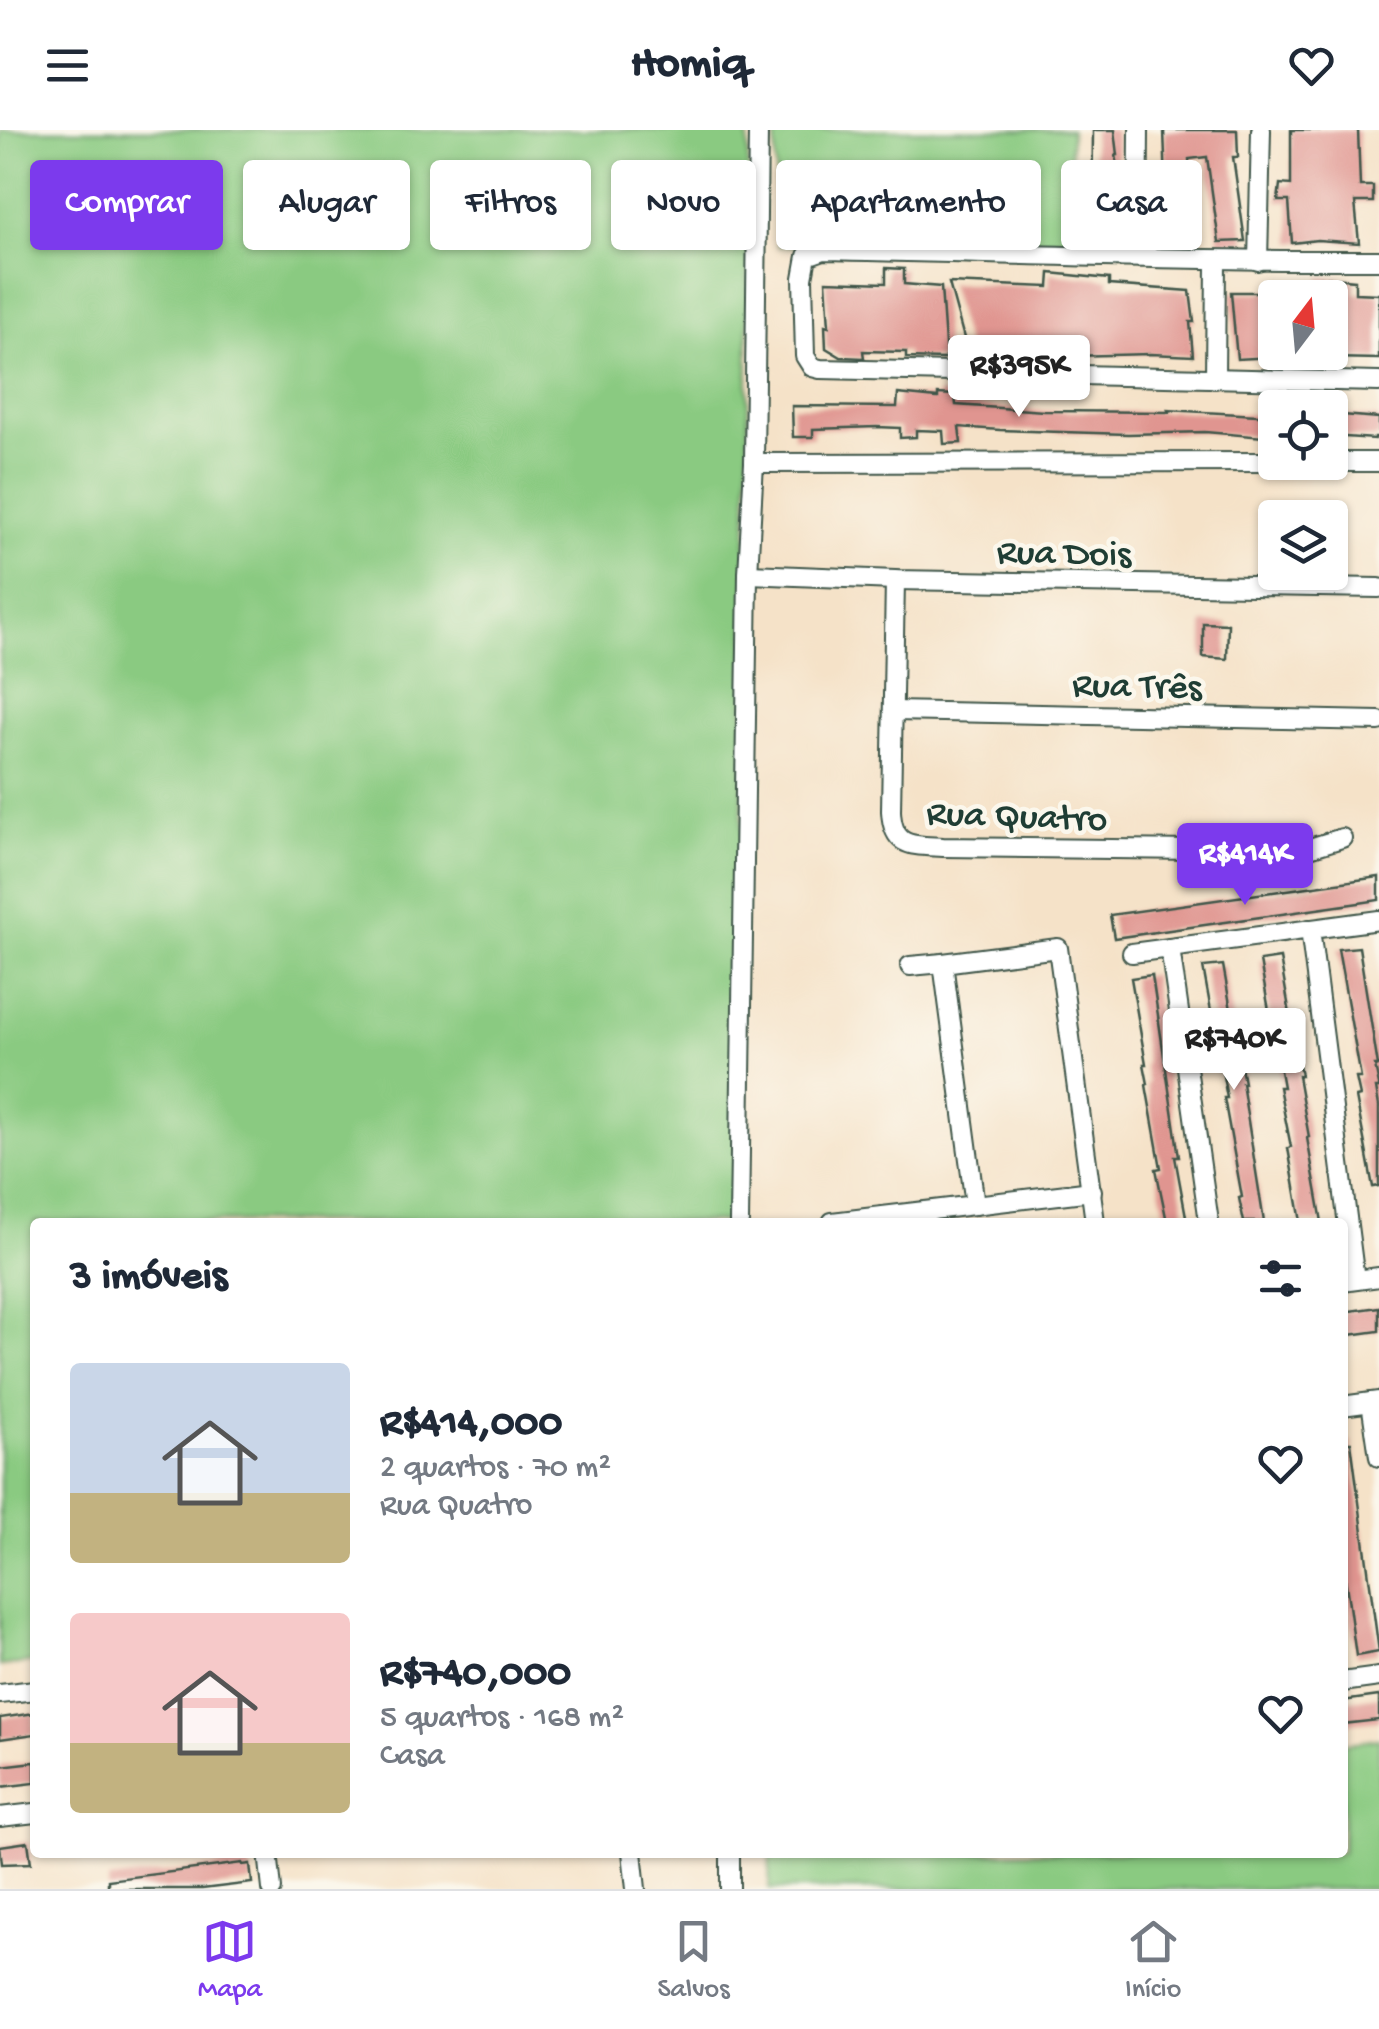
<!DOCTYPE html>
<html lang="pt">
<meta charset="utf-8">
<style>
body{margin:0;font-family:"Gochi Hand",sans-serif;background:#f2f2f3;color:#1f2937;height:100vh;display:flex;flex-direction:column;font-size:38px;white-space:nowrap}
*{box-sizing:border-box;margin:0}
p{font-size:32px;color:#747a83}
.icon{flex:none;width:55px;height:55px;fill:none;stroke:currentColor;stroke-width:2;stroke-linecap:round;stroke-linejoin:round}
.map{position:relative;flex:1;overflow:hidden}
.drawer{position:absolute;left:30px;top:1088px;width:1318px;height:640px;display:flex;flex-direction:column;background:#fff;border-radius:10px;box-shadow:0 2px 8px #0004}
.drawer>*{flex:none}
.banner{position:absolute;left:30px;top:30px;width:1320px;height:90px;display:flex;gap:20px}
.needle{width:65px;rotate:16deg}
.tools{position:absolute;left:1258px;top:150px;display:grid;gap:20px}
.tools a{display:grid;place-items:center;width:90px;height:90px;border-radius:10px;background:#fff;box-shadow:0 2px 8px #0004;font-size:50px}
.price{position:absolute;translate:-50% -85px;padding:0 22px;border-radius:10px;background:#fff;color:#222;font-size:32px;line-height:65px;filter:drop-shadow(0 2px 5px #0008)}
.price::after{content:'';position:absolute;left:50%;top:60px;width:30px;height:22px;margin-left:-15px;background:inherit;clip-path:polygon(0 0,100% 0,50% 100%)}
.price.active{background:#7c3aed;color:#fff}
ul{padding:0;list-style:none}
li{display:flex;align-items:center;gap:30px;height:250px;padding:0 40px}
li span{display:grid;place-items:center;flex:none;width:280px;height:200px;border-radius:10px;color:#555}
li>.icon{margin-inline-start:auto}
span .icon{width:120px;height:120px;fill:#fffc;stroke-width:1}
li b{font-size:42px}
h2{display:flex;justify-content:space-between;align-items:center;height:120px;padding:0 40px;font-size:42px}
.tag{padding:0 35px;border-radius:10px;background:#fff;box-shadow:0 2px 8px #0004;font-size:35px;line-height:90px}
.tag.active{background:#7c3aed;color:#fff}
header{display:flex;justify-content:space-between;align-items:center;height:130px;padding:0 40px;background:#fff;font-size:45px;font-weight:700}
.menu{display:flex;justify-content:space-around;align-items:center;height:140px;border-top:2px solid #e0e1e3;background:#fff;font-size:28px;color:#747a83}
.menu a{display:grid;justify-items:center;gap:5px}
.menu .active{color:#7c3aed}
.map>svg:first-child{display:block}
.green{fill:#8aca81;stroke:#54845a;stroke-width:2.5}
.building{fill:#e09590}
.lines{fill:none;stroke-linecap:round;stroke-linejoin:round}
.street-casing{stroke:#3f564a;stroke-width:22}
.street{stroke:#fff;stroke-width:18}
.labels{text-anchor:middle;stroke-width:9;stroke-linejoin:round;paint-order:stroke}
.street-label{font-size:38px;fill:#1f3d34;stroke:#fbf7ec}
</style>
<header><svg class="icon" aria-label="menu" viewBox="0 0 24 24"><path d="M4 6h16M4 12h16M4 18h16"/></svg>Homiq<svg class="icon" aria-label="heart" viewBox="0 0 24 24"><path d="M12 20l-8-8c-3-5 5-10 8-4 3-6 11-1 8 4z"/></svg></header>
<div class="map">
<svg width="1379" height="1759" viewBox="0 0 1379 1759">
<rect width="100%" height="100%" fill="#fbf7ec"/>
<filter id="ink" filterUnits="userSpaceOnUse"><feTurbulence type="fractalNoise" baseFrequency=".01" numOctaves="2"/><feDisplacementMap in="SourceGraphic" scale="20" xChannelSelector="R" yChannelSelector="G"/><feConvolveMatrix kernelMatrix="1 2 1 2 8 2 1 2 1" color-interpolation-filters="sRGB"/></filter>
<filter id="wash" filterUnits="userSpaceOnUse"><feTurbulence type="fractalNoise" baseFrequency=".0048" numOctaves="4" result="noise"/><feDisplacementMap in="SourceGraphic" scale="40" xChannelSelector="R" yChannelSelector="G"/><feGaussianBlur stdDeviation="2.25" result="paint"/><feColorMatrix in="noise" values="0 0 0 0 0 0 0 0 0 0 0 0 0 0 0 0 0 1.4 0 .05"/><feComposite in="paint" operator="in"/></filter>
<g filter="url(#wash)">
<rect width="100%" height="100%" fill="#f5e2c8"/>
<g class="green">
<path d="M0,0H748V335L735,1092H35V1532L0,1536Z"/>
<path d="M775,0H1071L1067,110L778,116Z"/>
<path d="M1379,1609V1759H769L770,1723L1342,1722L1343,1614Z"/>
</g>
<g id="blocks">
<g class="building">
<path d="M1093,0H1115L1118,25H1116L1121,53H1126V69L1111,67L1116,106H1092Z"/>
<path d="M1164,0H1237L1238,27H1233L1245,111L1219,112L1207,27L1189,29L1193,113H1168Z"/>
<path d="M1291,0H1358L1360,56H1373V72H1355L1359,113L1317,110L1292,113L1289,71H1278L1280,54L1291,55Z"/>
<path d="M886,138L904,139V154L941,157L946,229L906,228V222L863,221L864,228L841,227L826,218L825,195L829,196L826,151L886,153Z"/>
<path d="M1050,143L1109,149V155L1190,161L1194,192H1190L1193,226L1151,224L1070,226L990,223L991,230H970L949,153L1049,157Z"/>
<path d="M1320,147L1355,150V163L1379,164V229L1330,228V168H1320Z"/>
<path d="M1231,162H1273V227L1237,229Z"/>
<path d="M1280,222H1316L1315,238L1280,237Z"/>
<path d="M898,264L938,268V264L955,265L956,275L1044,281L1169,282L1168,280L1275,286V308L1205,302L1128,304L1000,300L959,297L961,313L944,314L943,301L916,300V307L900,308V298L877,297L813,299V307H793L792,276L897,277Z"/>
<path d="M1330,284L1379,288V307H1375V309L1330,306Z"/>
<path d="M1203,493L1228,494L1227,529L1203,527Z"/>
<path d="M1379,747V770L1359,773L1114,808L1110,785Z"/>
<path d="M1359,817L1378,936H1375L1379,955V958H1376L1379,976V1056L1373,1057L1356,967L1360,966L1356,948H1361L1338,819Z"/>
<path d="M1280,828L1301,946H1298L1309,1007L1307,1008L1322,1092H1301L1288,1018L1291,1017L1279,957H1283L1260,831Z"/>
<path d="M1223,835L1244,953H1242L1264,1092H1244L1239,1068L1242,1067L1224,968H1227L1203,837Z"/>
<path d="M1152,845L1179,1027H1175L1187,1092H1167L1156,1039L1161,1038L1146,955L1148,954L1144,934H1146L1131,848Z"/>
<path d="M1379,1177V1201L1342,1206V1182Z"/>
<path d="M1342,1312H1351L1379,1522L1356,1526L1342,1425Z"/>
<path d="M1379,1566V1590L1342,1594V1571Z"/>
<path d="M35,1583V1604L0,1609V1588Z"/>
<path d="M35,1632V1653L0,1657V1636Z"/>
<path d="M28,1712L31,1733L2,1734L0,1716Z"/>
<path d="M242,1733L243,1735L250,1734L252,1753L202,1759H108V1750Z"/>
</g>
</g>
</g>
<g filter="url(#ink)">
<use href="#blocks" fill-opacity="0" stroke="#3f564a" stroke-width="2.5"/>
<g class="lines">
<defs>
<g id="street">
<path d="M1138,126L1139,0"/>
<path d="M1379,130C1194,131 1009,124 824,120L807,126L803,148L805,226L812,237L820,239L1379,252"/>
<path d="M1258,131L1261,0"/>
<path d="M1215,249L1216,131"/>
<path d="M1330,332H1379"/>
<path d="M754,333L1275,332"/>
<path d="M748,444L895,450L1379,458"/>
<path d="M895,450L891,681C893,718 911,715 943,717L1286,721L1303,720L1342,708"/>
<path d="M893,581L1379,591"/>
<path d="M1310,799L1355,1150"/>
<path d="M1170,818L1209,1092"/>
<path d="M1132,823L1379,790"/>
<path d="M910,836L943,833"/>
<path d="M975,1075L943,833L1058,818L1095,1092"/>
<path d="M739,1092L748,444L754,333L758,0"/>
<path d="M832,1092L1092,1061"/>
<path d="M1342,1152L1379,1147"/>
<path d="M1371,1272L1379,1327"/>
<path d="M1342,1276L1379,1271"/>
<path d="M1342,1552L1379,1547"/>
<path d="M0,1564L35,1560"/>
<path d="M0,1687L35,1683"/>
<path d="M268,1722L272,1759"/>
<path d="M632,1722L636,1759"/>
<path d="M730,1759V1722"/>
</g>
</defs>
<use href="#street" class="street-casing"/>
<use href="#street" class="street"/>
</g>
</g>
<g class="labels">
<g class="street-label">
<text transform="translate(1064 420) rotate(1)" y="13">Rua Dois</text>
<text transform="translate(1137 553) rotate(1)" y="13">Rua Três</text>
<text transform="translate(1017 683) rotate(2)" y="13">Rua Quatro</text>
</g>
</g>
</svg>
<div class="tools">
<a><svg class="needle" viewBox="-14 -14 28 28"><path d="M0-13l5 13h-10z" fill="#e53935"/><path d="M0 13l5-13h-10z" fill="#747a83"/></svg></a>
<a><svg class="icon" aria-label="locate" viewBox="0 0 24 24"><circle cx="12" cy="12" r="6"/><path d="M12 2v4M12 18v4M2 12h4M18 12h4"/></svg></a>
<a><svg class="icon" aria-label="layers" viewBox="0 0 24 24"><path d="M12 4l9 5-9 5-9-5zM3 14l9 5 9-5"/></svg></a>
</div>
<b class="price" style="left:1019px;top:290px">R$395K</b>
<b class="price active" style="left:1245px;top:778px">R$414K</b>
<b class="price" style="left:1234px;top:963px">R$740K</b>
<div class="banner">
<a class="tag active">Comprar</a>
<a class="tag">Alugar</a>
<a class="tag">Filtros</a>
<a class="tag">Novo</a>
<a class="tag">Apartamento</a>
<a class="tag">Casa</a>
</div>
<section class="drawer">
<h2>3 imóveis<svg class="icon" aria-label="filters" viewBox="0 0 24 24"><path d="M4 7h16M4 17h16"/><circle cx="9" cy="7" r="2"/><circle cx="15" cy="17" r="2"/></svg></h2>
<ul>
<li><span style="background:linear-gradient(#c9d6e8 65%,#c2b280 0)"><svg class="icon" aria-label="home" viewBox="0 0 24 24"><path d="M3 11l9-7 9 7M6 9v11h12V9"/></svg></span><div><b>R$414,000</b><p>2 quartos · 70 m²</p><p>Rua Quatro</p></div><svg class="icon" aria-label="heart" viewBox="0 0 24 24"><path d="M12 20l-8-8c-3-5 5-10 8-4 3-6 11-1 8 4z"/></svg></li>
<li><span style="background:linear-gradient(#f6c9c9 65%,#c2b280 0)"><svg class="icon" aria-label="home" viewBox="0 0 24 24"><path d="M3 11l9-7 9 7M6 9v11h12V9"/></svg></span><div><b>R$740,000</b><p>5 quartos · 168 m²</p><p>Casa</p></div><svg class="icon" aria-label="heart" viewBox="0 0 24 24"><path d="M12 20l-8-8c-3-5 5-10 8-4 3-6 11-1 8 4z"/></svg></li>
</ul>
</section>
</div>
<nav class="menu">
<a class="active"><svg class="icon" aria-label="map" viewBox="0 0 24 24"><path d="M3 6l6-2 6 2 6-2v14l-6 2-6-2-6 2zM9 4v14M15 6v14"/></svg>Mapa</a>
<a><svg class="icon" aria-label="saved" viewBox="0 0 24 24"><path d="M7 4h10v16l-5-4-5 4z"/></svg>Salvos</a>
<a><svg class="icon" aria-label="home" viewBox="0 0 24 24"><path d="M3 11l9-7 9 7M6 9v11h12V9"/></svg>Início</a>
</nav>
